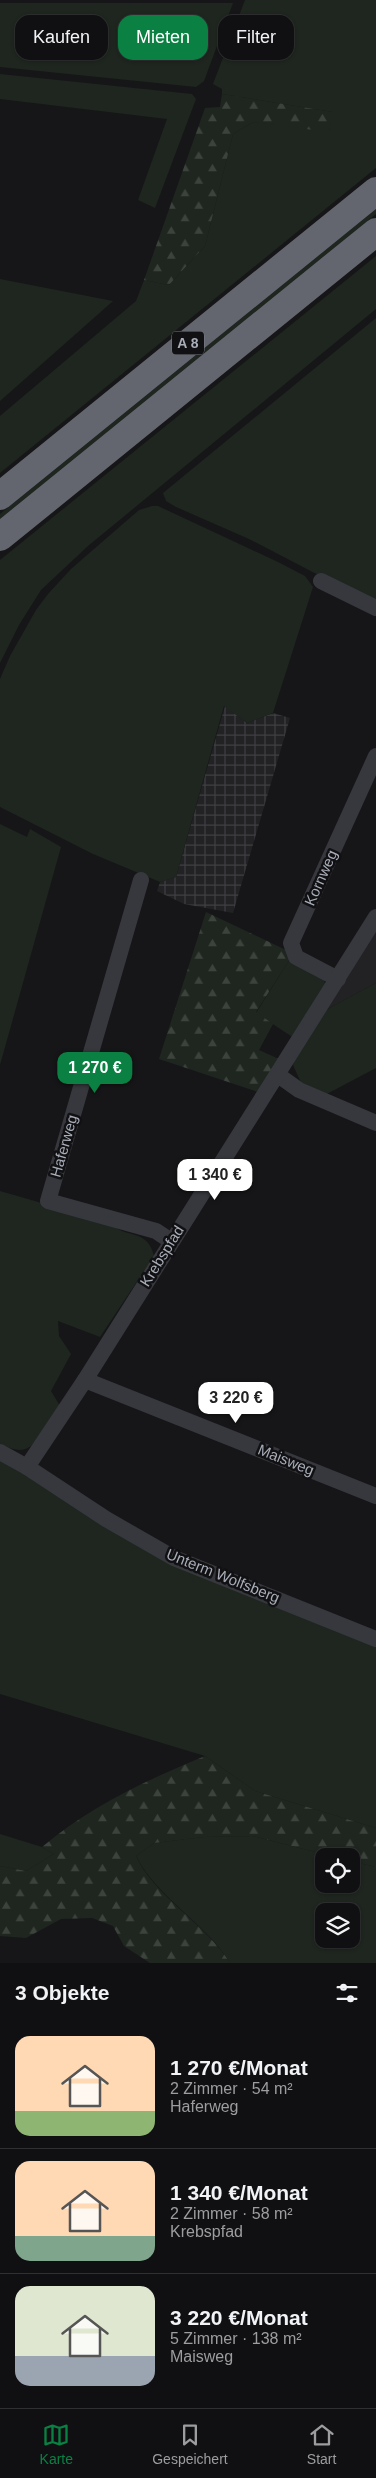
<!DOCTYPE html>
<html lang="de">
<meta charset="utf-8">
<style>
body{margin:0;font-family:Arial,sans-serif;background:#1e1e20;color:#f1f3f6;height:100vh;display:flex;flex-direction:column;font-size:19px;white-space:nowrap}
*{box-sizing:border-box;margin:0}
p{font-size:16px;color:#9c9d9f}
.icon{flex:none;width:28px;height:28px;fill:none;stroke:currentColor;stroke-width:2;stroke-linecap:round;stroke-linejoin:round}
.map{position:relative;height:1963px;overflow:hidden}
.details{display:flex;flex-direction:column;background:#101012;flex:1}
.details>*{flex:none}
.banner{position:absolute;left:15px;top:15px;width:346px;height:45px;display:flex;gap:10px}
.controls{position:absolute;left:315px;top:1848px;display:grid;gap:10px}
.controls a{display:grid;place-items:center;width:45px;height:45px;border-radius:10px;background:#101012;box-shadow:0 1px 4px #0004,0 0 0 1px #303032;font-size:25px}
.price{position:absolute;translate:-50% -42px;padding:0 11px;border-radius:10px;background:#fff;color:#222;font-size:16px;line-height:32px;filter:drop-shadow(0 1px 2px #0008)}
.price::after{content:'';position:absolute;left:50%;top:30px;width:15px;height:11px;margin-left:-8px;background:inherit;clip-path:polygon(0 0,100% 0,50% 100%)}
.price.current{background:#0b8043;color:#fff}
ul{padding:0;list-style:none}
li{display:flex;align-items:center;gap:15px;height:125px;padding:0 15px}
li+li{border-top:1px solid #303032}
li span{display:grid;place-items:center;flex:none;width:140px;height:100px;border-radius:15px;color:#555}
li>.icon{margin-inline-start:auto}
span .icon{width:60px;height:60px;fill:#fffc;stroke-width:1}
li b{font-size:21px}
h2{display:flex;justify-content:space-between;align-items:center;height:60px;padding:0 15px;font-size:21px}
.chip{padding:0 18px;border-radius:15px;background:#101012;box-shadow:0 1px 4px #0004,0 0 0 1px #303032;font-size:18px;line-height:45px}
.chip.current{background:#0b8043;color:#fff}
.tab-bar{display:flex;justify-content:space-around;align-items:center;height:70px;border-top:1px solid #303032;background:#101012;font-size:14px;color:#9c9d9f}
.tab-bar a{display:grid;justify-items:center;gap:2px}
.tab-bar .current{color:#0b8043}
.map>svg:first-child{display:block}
.built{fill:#222225}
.industrial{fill:url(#industrial-grid)}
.green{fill:#1e261f;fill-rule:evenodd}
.forest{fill:url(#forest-firs)}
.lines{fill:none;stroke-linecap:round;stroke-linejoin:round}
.street{stroke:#37383d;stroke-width:16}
.highway{stroke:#63666e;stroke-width:28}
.labels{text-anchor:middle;stroke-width:5;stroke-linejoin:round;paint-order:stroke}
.shield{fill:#111113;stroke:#7b7e86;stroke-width:1}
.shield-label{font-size:14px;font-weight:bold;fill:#a8adb8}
.street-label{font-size:15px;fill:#a8adb8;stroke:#111113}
</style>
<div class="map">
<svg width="376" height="1963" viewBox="0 0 376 1963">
<defs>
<pattern id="industrial-grid" width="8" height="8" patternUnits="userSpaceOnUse" patternTransform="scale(1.25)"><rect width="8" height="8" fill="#222225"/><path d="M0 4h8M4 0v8" fill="none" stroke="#3f3f43"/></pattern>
<pattern id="forest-firs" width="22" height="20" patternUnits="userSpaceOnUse" patternTransform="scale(1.25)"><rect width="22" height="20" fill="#1e261f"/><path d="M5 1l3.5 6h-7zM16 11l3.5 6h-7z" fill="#3c433d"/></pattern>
</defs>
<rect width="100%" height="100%" fill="#161618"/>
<path class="built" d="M376,927V983L324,1011Z"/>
<path class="industrial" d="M225,706L247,723L273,713L290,718L233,913L184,904L157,891L160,882L176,877Z"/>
<g class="green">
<path d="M245,0H376V168L0,473V416L136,301L144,280L169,285L205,246L233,134L253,122L329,131L332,112L222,94V89L213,84Z"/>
<path d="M0,3H233L204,81L196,87L0,67Z"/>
<path d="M0,74L192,94L196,99L155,208L138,200L167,119L0,99Z"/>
<path d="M376,209V214L0,519V514Z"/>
<path d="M376,256V309L88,546L41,590L19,625L0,663V560Z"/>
<path d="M0,279L113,301L0,401Z"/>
<path d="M376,318V605L249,539L176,507L166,501L163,493Z"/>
<path d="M152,506H158L278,562L305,576L313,587L273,713L247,723L224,706L176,877L160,882L93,854L0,807V679L10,656L36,610L48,594L71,569L139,510Z"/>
<path d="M0,824L27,837L30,829L61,847L0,1065Z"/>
<path d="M290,959L323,976L326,987L294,1038L256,1013Z"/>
<path d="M376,983V1068L323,1096L302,1085L293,1065L297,1051L324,1011Z"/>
<path d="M0,1191L111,1223C125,1240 147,1227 154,1256L100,1337L58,1321L59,1336L71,1354L51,1391L60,1406C51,1421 39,1449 20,1450C13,1450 6,1446 0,1444Z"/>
<path d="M0,1458L131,1542L376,1645V1828L255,1791L205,1756L0,1694Z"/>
<path d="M0,1834L42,1847L54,1854L26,1871L0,1866Z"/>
<path d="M253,1836L331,1856H324V1884H351V1861L376,1867V1963H230C206,1923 157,1898 136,1856L154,1843L204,1837ZM324,1911H351V1939H324Z"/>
</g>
<g class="forest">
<path d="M222,94L333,112L329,132L253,122L233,134L205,246L169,285L144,280L205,108L220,107Z"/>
<path d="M206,912L288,951L290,959L256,1012L273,1024L259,1050L281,1060L261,1093L159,1059Z"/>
<path d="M205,1756L255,1791L376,1828V1867L351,1861V1856H331L253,1836L204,1837L154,1843L136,1856C154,1896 207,1925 230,1963H150L124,1946L113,1926L92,1918L61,1919L26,1938L0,1936V1866L26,1871L54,1854L42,1847C91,1806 147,1780 205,1756Z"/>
</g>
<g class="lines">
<g class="street">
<path d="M321,581L376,608"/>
<path d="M141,880L48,1201L156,1231L171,1241"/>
<path d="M338,979L296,957L291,943L376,756"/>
<path d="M278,1075L299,1090L376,1123"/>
<path d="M85,1380L376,1496"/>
<path d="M0,1452L27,1467L106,1519L174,1558L376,1639"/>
<path d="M27,1467L85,1380L376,917"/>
</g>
<g class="highway">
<path d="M0,496L376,191"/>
<path d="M0,537L376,232"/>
</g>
</g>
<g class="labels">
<rect class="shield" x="172" y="331.5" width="32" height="23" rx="4"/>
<g class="shield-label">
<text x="188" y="348">A 8</text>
</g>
<g class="street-label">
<text transform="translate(321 878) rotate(-66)" y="5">Kornweg</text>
<text transform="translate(64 1146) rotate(-74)" y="5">Haferweg</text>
<text transform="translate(162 1256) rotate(-58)" y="5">Krebspfad</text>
<text transform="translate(286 1460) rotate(22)" y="5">Maisweg</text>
<text transform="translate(223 1576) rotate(22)" y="5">Unterm Wolfsberg</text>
</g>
</g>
</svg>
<div class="controls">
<a><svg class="icon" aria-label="locate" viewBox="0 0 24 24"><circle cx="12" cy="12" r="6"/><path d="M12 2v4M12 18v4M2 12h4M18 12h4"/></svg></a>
<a><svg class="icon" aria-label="layers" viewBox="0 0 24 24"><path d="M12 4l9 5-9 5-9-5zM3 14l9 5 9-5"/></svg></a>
</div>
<b class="price current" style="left:95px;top:1094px">1 270 €</b>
<b class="price" style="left:215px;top:1201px">1 340 €</b>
<b class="price" style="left:236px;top:1424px">3 220 €</b>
<div class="banner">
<a class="chip">Kaufen</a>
<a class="chip current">Mieten</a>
<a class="chip">Filter</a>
</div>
</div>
<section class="details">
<h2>3 Objekte<svg class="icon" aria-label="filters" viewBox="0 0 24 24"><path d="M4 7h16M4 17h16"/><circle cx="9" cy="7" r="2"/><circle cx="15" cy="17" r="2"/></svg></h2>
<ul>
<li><span style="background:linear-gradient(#ffd9b3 75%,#8fb573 0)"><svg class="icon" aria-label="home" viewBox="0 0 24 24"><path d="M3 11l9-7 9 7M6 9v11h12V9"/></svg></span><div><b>1 270 €/Monat</b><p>2 Zimmer · 54 m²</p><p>Haferweg</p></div></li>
<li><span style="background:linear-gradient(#ffd9b3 75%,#7fa58c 0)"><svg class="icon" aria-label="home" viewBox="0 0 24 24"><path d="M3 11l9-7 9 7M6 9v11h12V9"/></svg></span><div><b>1 340 €/Monat</b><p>2 Zimmer · 58 m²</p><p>Krebspfad</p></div></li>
<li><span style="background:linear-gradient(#dfe7d0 70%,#9aa5b1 0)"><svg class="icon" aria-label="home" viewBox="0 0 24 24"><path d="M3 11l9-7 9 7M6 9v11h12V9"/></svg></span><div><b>3 220 €/Monat</b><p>5 Zimmer · 138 m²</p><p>Maisweg</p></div></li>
</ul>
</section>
<nav class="tab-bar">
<a class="current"><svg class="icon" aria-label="map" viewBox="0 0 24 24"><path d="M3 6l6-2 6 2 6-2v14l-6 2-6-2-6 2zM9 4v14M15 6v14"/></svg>Karte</a>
<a><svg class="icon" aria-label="saved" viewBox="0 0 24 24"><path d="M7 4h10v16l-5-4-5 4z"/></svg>Gespeichert</a>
<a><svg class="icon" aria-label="home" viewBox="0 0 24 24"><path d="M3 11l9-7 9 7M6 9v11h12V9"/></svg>Start</a>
</nav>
